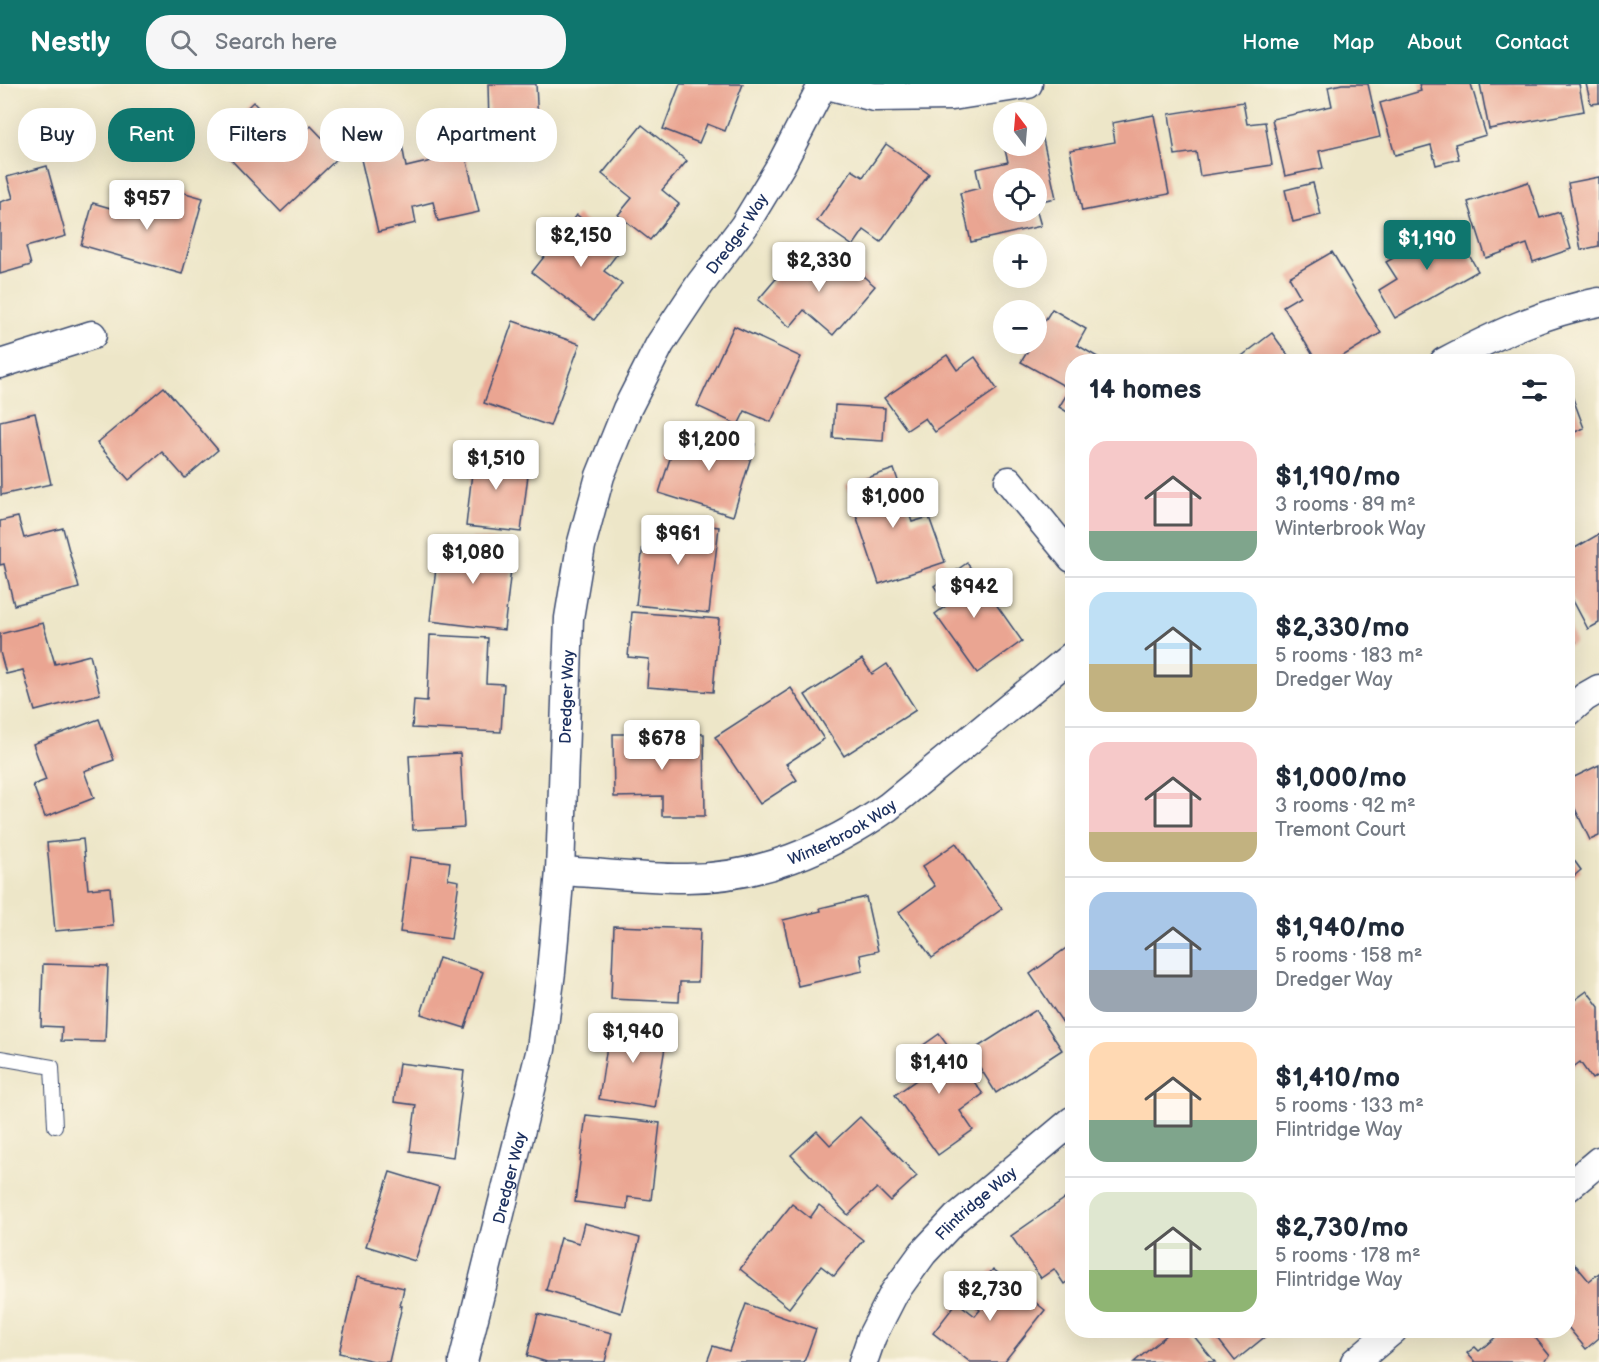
<!DOCTYPE html>
<meta charset="utf-8">
<style>
body{margin:0;font-family:"Balsamiq Sans",sans-serif;background:#f6f6f7;color:#1f2937;height:100vh;display:flex;flex-direction:column;font-size:22px;white-space:nowrap}
*{box-sizing:border-box;margin:0}
p{font-size:20px;color:#747a83}
.icon{flex:none;width:33px;height:33px;fill:none;stroke:currentColor;stroke-width:2;stroke-linecap:round;stroke-linejoin:round}
.map{position:relative;flex:1;overflow:hidden}
.details{position:absolute;left:1065px;top:270px;width:510px;height:984px;display:flex;flex-direction:column;background:#fff;border-radius:24px;box-shadow:0 6px 24px #0002}
.details>*{flex:none}
.top-card{position:absolute;left:18px;top:24px;width:570px;height:54px;display:flex;gap:12px}
.needle{width:39px;rotate:344deg}
.fabs{position:absolute;left:993px;top:18px;display:grid;gap:12px}
.fabs a{display:grid;place-items:center;width:54px;height:54px;border-radius:50%;background:#fff;box-shadow:0 6px 24px #0002;font-size:30px}
.price{position:absolute;translate:-50% -51px;padding:0 14px;border-radius:6px;background:#fff;color:#222;font-size:20px;line-height:39px;filter:drop-shadow(0 2px 3px #0008)}
.price::after{content:'';position:absolute;left:50%;top:36px;width:18px;height:14px;margin-left:-9px;background:inherit;clip-path:polygon(0 0,100% 0,50% 100%)}
.price.active{background:#0f766e;color:#fff}
ul{padding:0;list-style:none}
li{display:flex;align-items:center;gap:18px;height:150px;padding:0 24px}
li+li{border-top:2px solid #e0e1e3}
li span{display:grid;place-items:center;flex:none;width:168px;height:120px;border-radius:18px;color:#555}
li>.icon{margin-inline-start:auto}
span .icon{width:72px;height:72px;fill:#fffc;stroke-width:1}
li b{font-size:26px}
h2{display:flex;justify-content:space-between;align-items:center;height:72px;padding:0 24px;font-size:26px}
.pill{padding:0 21px;border-radius:24px;background:#fff;box-shadow:0 6px 24px #0002;font-size:21px;line-height:54px}
.pill.active{background:#0f766e;color:#fff}
header{display:flex;align-items:center;gap:36px;box-sizing:border-box;height:84px;padding:0 30px;background:#0f766e;color:#fff}
header strong{font-size:28px}
nav{display:flex;gap:33px;margin-inline-start:auto;font-size:21px}
.search{width:420px;height:54px;background:#f6f6f7;display:flex;align-items:center;gap:15px;box-sizing:border-box;padding:0 21px;border-radius:24px;color:#747a83;font-size:22px}
.map>svg:first-child{display:block}
.building{fill:#eaa592}
.lines{fill:none;stroke-linecap:round;stroke-linejoin:round}
.service-casing{stroke:#3a4a6e;stroke-width:16}
.minor-casing{stroke:#3a4a6e;stroke-width:31}
.service{stroke:#fff;stroke-width:14}
.minor{stroke:#fff;stroke-width:28}
.labels{text-anchor:middle;stroke-width:4.5;stroke-linejoin:round;paint-order:stroke}
.street-label{font-size:16px;fill:#1b2f5e;stroke:#fcf5e5}
</style>
<header>
<strong>Nestly</strong>
<div class="search"><svg class="icon" aria-label="search" viewBox="0 0 24 24"><circle cx="10" cy="10" r="6"/><path d="M15 15l6 6"/></svg>Search here</div>
<nav><a>Home</a><a>Map</a><a>About</a><a>Contact</a></nav>
</header>
<div class="map">
<svg width="1599" height="1278" viewBox="0 0 1599 1278">
<rect width="100%" height="100%" fill="#fcf5e5"/>
<filter id="ink" filterUnits="userSpaceOnUse"><feTurbulence type="fractalNoise" baseFrequency=".0167" numOctaves="2"/><feDisplacementMap in="SourceGraphic" scale="12" xChannelSelector="R" yChannelSelector="G"/><feConvolveMatrix kernelMatrix="1 2 1 2 8 2 1 2 1" color-interpolation-filters="sRGB"/></filter>
<filter id="wash" filterUnits="userSpaceOnUse"><feTurbulence type="fractalNoise" baseFrequency=".008" numOctaves="4" result="noise"/><feDisplacementMap in="SourceGraphic" scale="24" xChannelSelector="R" yChannelSelector="G"/><feGaussianBlur stdDeviation="1.35" result="paint"/><feColorMatrix in="noise" values="0 0 0 0 0 0 0 0 0 0 0 0 0 0 0 0 0 1.4 0 .05"/><feComposite in="paint" operator="in"/></filter>
<g filter="url(#wash)">
<rect width="100%" height="100%" fill="#ede6c8"/>
<g id="blocks">
<g class="building">
<path d="M488,0H536L538,39L489,41Z"/>
<path d="M680,0H743L725,47L707,40L699,59L663,45Z"/>
<path d="M1342,0H1368L1380,53L1319,67L1323,84L1285,92L1272,35L1332,22L1328,3Z"/>
<path d="M1419,0H1471L1486,51L1455,60L1459,75L1436,81L1431,61L1395,71L1380,19L1421,7Z"/>
<path d="M1480,0H1579L1584,27L1489,45Z"/>
<path d="M1586,0H1599V19L1591,20Z"/>
<path d="M253,18L292,59L311,42L340,72L281,128L213,57Z"/>
<path d="M1243,18L1247,40L1265,38L1272,81L1200,92L1196,68L1175,71L1169,30Z"/>
<path d="M1154,31L1169,110L1082,127L1070,66L1115,58L1112,39Z"/>
<path d="M642,41L687,77L662,106L679,120L650,156L618,131L632,114L602,90Z"/>
<path d="M1042,51L1056,114L1036,118V94H1004V128H1037L1041,142L971,158L960,109L980,104L976,85L1008,78L1004,62H1036V53Z"/>
<path d="M886,60L929,90L881,158L864,146L853,162L817,137L852,86L863,93Z"/>
<path d="M402,61L406,83L465,69L479,128L438,137L433,118L413,123L416,139L378,148L360,71Z"/>
<path d="M47,82L66,152L26,163L31,181L0,190V118L13,114L7,93Z"/>
<path d="M1599,93V162L1581,166L1568,99Z"/>
<path d="M1528,98L1540,134L1560,128L1571,165L1533,178L1527,160L1486,174L1468,118Z"/>
<path d="M1313,99L1321,131L1293,138L1285,106Z"/>
<path d="M161,102L203,114L182,190L81,161L93,119L152,136Z"/>
<path d="M577,131L621,165L604,187L622,200L594,236L532,188Z"/>
<path d="M1452,141L1478,187L1395,234L1379,206L1397,195L1386,178Z"/>
<path d="M828,163L875,202L833,251L804,226L790,243L758,216L786,183L801,194Z"/>
<path d="M1332,168L1381,249L1333,278H1317L1283,222L1300,212L1289,193Z"/>
<path d="M1052,225L1086,245L1077,261L1106,278H1072V331L1059,323L1070,305L1021,278L1032,260H1036V251Z"/>
<path d="M513,237L580,260L550,342L484,319Z"/>
<path d="M734,242L801,273L771,338L745,327L738,341L697,322Z"/>
<path d="M1272,249L1293,278H1234Z"/>
<path d="M947,271L957,286L975,273L997,305L935,348L925,334L907,346L884,314Z"/>
<path d="M1568,301L1584,344L1568,351Z"/>
<path d="M164,303L218,366L185,394L162,368L129,396L97,359Z"/>
<path d="M835,321L885,324L883,357L833,354Z"/>
<path d="M35,329L51,400L1,411L0,337Z"/>
<path d="M702,344L755,360L733,432L659,409L674,362L694,368Z"/>
<path d="M475,362L516,366L513,389L528,391L521,448L466,442Z"/>
<path d="M894,385L912,438L929,433L945,478L879,500L846,401Z"/>
<path d="M18,433L24,454L63,444L79,504L14,521L4,480L0,481V437Z"/>
<path d="M646,435L719,443L709,529L636,521Z"/>
<path d="M1599,450V539L1588,545L1568,507V468Z"/>
<path d="M472,454L514,459L504,546L430,537L438,466L470,469Z"/>
<path d="M967,479L1022,557L977,589L935,530L947,521L934,502Z"/>
<path d="M632,528L719,535L713,608L647,603L649,575L628,573Z"/>
<path d="M43,539L55,580L90,571L100,610L35,627L23,586L6,590L0,568V550Z"/>
<path d="M1568,541L1576,558L1568,563Z"/>
<path d="M430,551L488,554L486,599L504,600L501,648L412,644L414,616L427,617Z"/>
<path d="M862,575L872,590L887,580L916,626L844,672L805,611Z"/>
<path d="M791,604L824,655L786,680L797,696L760,720L715,653Z"/>
<path d="M99,635L114,676L84,687L94,714L45,733L33,701L46,696L33,660Z"/>
<path d="M613,650H704L705,732H662V712L614,713Z"/>
<path d="M460,669L464,743L413,746L409,672Z"/>
<path d="M1599,681V752L1590,756L1568,710V696Z"/>
<path d="M83,755L88,805L110,803L113,842L55,847L47,759Z"/>
<path d="M956,759L1002,825L932,874L899,828L935,802L922,783Z"/>
<path d="M1568,768L1581,786L1568,797Z"/>
<path d="M410,773L450,778L448,795L459,797L451,855L400,848Z"/>
<path d="M866,813L878,867L860,871L863,887L798,902L783,836L821,827L820,824Z"/>
<path d="M614,842L700,845L698,898H680L679,918L611,915Z"/>
<path d="M1072,860V937L1065,942L1030,890Z"/>
<path d="M439,874L483,888L465,944L421,930Z"/>
<path d="M43,880L108,882L105,958L61,957L62,943L41,942Z"/>
<path d="M1587,907L1599,923V990L1592,995L1580,978L1568,987V921Z"/>
<path d="M1036,926L1062,966L996,1009L970,968Z"/>
<path d="M611,936L668,945L655,1024L599,1015Z"/>
<path d="M939,950L983,1010L960,1027L973,1046L938,1071L895,1011L919,994L905,974Z"/>
<path d="M399,979L464,987L453,1073L410,1067L416,1021L394,1018Z"/>
<path d="M586,1031L660,1039L651,1116L628,1113L627,1125L575,1118Z"/>
<path d="M860,1033L917,1092L890,1117L877,1104L848,1131L791,1071L817,1047L830,1061Z"/>
<path d="M390,1088L439,1103L415,1177L366,1162Z"/>
<path d="M1067,1113L1072,1121V1194L1064,1200L1054,1185L1041,1194L1011,1152Z"/>
<path d="M792,1120L810,1134L819,1121L863,1156L834,1192L821,1182L789,1224L740,1185Z"/>
<path d="M584,1139L640,1154L621,1229L546,1206L560,1154L579,1159Z"/>
<path d="M1574,1179L1589,1197L1599,1189V1254L1586,1265L1568,1243V1184Z"/>
<path d="M993,1185L1045,1226L1004,1278H970L933,1249L957,1218L975,1232L980,1226L968,1216Z"/>
<path d="M357,1193L404,1204L400,1222H402L389,1278H378L339,1269Z"/>
<path d="M746,1220L816,1245L804,1278H707L713,1262L729,1267Z"/>
<path d="M538,1230L612,1249L605,1278H547L527,1272Z"/>
<path d="M1173,1246H1189L1215,1278H1134Z"/>
<path d="M1211,1246H1264L1267,1251L1235,1277Z"/>
<path d="M1504,1246H1529L1550,1272L1543,1278H1475L1467,1269L1475,1263L1479,1267Z"/>
</g>
</g>
</g>
<g filter="url(#ink)">
<use href="#blocks" fill-opacity="0" stroke="#3a4a6e" stroke-width="1.5"/>
<g class="lines">
<defs>
<path id="service" d="M0,974L52,983L55,1042"/>
<g id="minor">
<path d="M823,0L874,13L952,12L1028,0"/>
<path d="M1444,278C1493,252 1544,228 1599,218"/>
<path d="M0,280L92,251"/>
<path d="M1009,397L1072,474"/>
<path d="M1568,628L1585,613L1599,605"/>
<path id="s1" d="M560,787C601,789 642,794 683,794C757,795 829,765 888,723L1072,572"/>
<path d="M1568,1103L1599,1077"/>
<path id="s2" d="M463,1278L541,965L551,888L560,787L569,534L581,462L600,392L627,325L660,260L700,200L744,142L781,81L823,0"/>
<path id="s3" d="M863,1278L872,1252L894,1209L923,1169L956,1134L1072,1037"/>
<path d="M1355,1278L1393,1246"/>
</g>
</defs>
<use href="#service" class="service-casing"/>
<use href="#minor" class="minor-casing"/>
<use href="#service" class="service"/>
<use href="#minor" class="minor"/>
</g>
</g>
<g class="labels">
<g class="street-label">
<text dy="6" stroke="none"><textPath href="#s2" startOffset="1180">Dredger Way</textPath></text>
<text dy="6" stroke="none"><textPath href="#s2" startOffset="676">Dredger Way</textPath></text>
<text dy="6" stroke="none"><textPath href="#s1" startOffset="291">Winterbrook Way</textPath></text>
<text dy="6" stroke="none"><textPath href="#s2" startOffset="190">Dredger Way</textPath></text>
<text dy="6" stroke="none"><textPath href="#s3" startOffset="198">Flintridge Way</textPath></text>
</g>
</g>
</svg>
<div class="fabs">
<a><svg class="needle" viewBox="-14 -14 28 28"><path d="M0-13l5 13h-10z" fill="#e53935"/><path d="M0 13l5-13h-10z" fill="#747a83"/></svg></a>
<a><svg class="icon" aria-label="locate" viewBox="0 0 24 24"><circle cx="12" cy="12" r="6"/><path d="M12 2v4M12 18v4M2 12h4M18 12h4"/></svg></a>
<a>+</a>
<a>−</a>
</div>
<b class="price" style="left:147px;top:147px">$957</b>
<b class="price" style="left:581px;top:184px">$2,150</b>
<b class="price active" style="left:1427px;top:187px">$1,190</b>
<b class="price" style="left:819px;top:209px">$2,330</b>
<b class="price" style="left:709px;top:388px">$1,200</b>
<b class="price" style="left:496px;top:407px">$1,510</b>
<b class="price" style="left:893px;top:445px">$1,000</b>
<b class="price" style="left:678px;top:482px">$961</b>
<b class="price" style="left:473px;top:501px">$1,080</b>
<b class="price" style="left:974px;top:535px">$942</b>
<b class="price" style="left:662px;top:687px">$678</b>
<b class="price" style="left:633px;top:980px">$1,940</b>
<b class="price" style="left:939px;top:1011px">$1,410</b>
<b class="price" style="left:990px;top:1238px">$2,730</b>
<div class="top-card">
<a class="pill">Buy</a>
<a class="pill active">Rent</a>
<a class="pill">Filters</a>
<a class="pill">New</a>
<a class="pill">Apartment</a>
</div>
<section class="details">
<h2>14 homes<svg class="icon" aria-label="filters" viewBox="0 0 24 24"><path d="M4 7h16M4 17h16"/><circle cx="9" cy="7" r="2"/><circle cx="15" cy="17" r="2"/></svg></h2>
<ul>
<li><span style="background:linear-gradient(#f6c9c9 75%,#7fa58c 0)"><svg class="icon" aria-label="home" viewBox="0 0 24 24"><path d="M3 11l9-7 9 7M6 9v11h12V9"/></svg></span><div><b>$1,190/mo</b><p>3 rooms · 89 m²</p><p>Winterbrook Way</p></div></li>
<li><span style="background:linear-gradient(#bfe0f5 60%,#c2b280 0)"><svg class="icon" aria-label="home" viewBox="0 0 24 24"><path d="M3 11l9-7 9 7M6 9v11h12V9"/></svg></span><div><b>$2,330/mo</b><p>5 rooms · 183 m²</p><p>Dredger Way</p></div></li>
<li><span style="background:linear-gradient(#f6c9c9 75%,#c2b280 0)"><svg class="icon" aria-label="home" viewBox="0 0 24 24"><path d="M3 11l9-7 9 7M6 9v11h12V9"/></svg></span><div><b>$1,000/mo</b><p>3 rooms · 92 m²</p><p>Tremont Court</p></div></li>
<li><span style="background:linear-gradient(#a9c7e8 65%,#9aa5b1 0)"><svg class="icon" aria-label="home" viewBox="0 0 24 24"><path d="M3 11l9-7 9 7M6 9v11h12V9"/></svg></span><div><b>$1,940/mo</b><p>5 rooms · 158 m²</p><p>Dredger Way</p></div></li>
<li><span style="background:linear-gradient(#ffd9b3 65%,#7fa58c 0)"><svg class="icon" aria-label="home" viewBox="0 0 24 24"><path d="M3 11l9-7 9 7M6 9v11h12V9"/></svg></span><div><b>$1,410/mo</b><p>5 rooms · 133 m²</p><p>Flintridge Way</p></div></li>
<li><span style="background:linear-gradient(#dfe7d0 65%,#8fb573 0)"><svg class="icon" aria-label="home" viewBox="0 0 24 24"><path d="M3 11l9-7 9 7M6 9v11h12V9"/></svg></span><div><b>$2,730/mo</b><p>5 rooms · 178 m²</p><p>Flintridge Way</p></div></li>
</ul>
</section>
</div>
